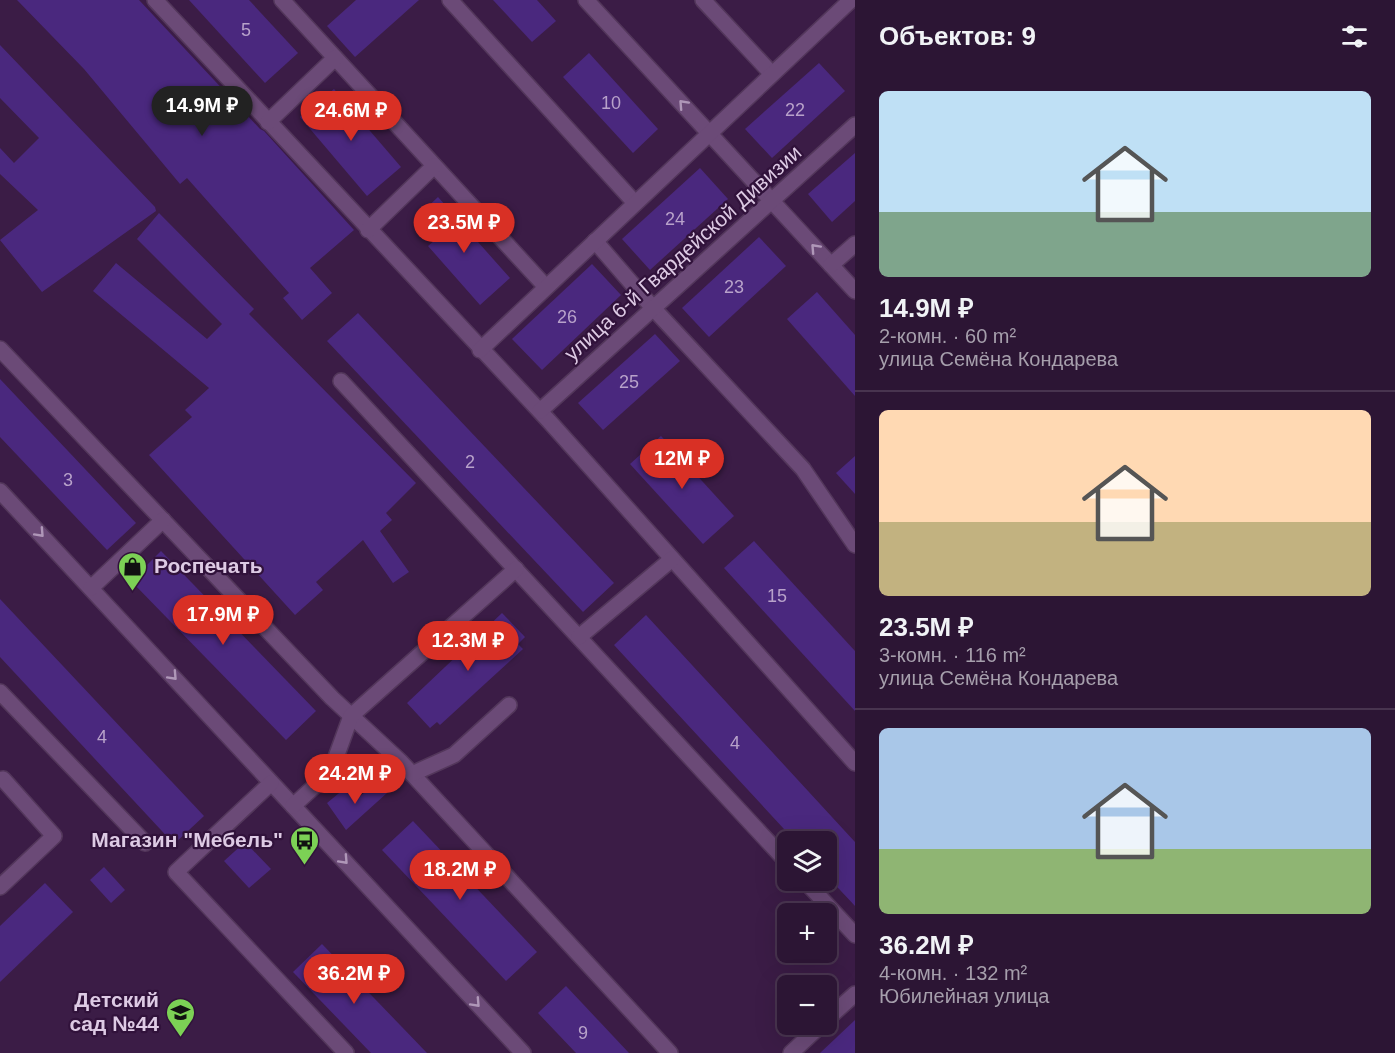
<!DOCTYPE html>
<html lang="ru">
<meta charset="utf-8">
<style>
body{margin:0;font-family:Helvetica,sans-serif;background:#341e3c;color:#f1f3f6;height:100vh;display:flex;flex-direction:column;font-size:22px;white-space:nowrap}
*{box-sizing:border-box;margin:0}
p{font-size:20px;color:#a69fac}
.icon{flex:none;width:33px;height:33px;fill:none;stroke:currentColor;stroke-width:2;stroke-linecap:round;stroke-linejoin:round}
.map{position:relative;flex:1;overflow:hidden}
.panel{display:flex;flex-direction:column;background:#2c1534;width:540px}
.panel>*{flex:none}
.tools{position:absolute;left:777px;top:831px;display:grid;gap:12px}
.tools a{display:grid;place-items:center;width:60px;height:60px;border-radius:9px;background:#2c1534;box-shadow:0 6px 24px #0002,0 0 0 2px #48344f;font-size:30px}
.price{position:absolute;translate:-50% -51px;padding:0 14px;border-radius:21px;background:#d93025;color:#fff;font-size:20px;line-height:39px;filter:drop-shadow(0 2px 3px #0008)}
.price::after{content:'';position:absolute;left:50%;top:36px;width:18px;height:14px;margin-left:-9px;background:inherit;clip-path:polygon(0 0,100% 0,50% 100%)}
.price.on{background:#222;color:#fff}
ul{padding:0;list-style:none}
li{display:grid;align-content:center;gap:12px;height:318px;padding:0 24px}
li+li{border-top:2px solid #48344f}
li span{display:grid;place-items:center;height:186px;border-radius:9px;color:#555}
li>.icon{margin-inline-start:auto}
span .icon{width:108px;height:108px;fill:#fffc;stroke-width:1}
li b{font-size:26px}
h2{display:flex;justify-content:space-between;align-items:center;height:72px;padding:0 24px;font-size:26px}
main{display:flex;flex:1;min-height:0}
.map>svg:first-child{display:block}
.building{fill:#4a287e}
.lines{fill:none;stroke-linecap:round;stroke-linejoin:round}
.minor-casing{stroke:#53375b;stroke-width:18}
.minor{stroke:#6b4a77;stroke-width:15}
.oneway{stroke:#af97b8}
.labels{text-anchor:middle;stroke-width:4.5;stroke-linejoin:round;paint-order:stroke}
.number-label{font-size:18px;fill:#b8a2ca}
.street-label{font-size:21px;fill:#ddcae4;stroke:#31123b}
.poi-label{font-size:21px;font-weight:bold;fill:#ddcae4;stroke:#31123b;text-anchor:end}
</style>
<main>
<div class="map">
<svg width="855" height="1053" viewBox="0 0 855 1053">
<rect width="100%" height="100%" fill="#3b1c46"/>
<g class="building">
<path d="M17,0H139L260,129L264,131L354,230L310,268L332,293L302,320L283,298L289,293L187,178L180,184L84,69Z"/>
<path d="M189,0H249L298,53L265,83Z"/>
<path d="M356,0H419L355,57L327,26Z"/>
<path d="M493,0H537L556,21L532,42Z"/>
<path d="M0,45L155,207L156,211L42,292L0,240L38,210L0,174V148L14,163L39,138L0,98Z"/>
<path d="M589,53L658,129L633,153L563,77Z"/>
<path d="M819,63L845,91L772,158L745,129Z"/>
<path d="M334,89L401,167L367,196L300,117Z"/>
<path d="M855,153V201L832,222L808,194Z"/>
<path d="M700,168L728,199L650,270L622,239Z"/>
<path d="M438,197L510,278L480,305L428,246L441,235L421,213Z"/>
<path d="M159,213L254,309L249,314L416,483L386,513L392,520L380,531L409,572L393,583L363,540L316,582L323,590L295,615L149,455L192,417L185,410L209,388L93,291L116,263L207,339L222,324L137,239Z"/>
<path d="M759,237L786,266L709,337L682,308Z"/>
<path d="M592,264L621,295L542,370L512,339Z"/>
<path d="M817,292L855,335V396L787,319Z"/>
<path d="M358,313L614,583L583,612L327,341Z"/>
<path d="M655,334L680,361L603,430L578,403Z"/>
<path d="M0,379L136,523L107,550L0,437Z"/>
<path d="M661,436L734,516L703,544L630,464Z"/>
<path d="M855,456V494L836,473Z"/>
<path d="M754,541L855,651V711L724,568Z"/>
<path d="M161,551L316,711L286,740L131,581Z"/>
<path d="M0,599L204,816L174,844L0,657Z"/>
<path d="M502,613L525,637L518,644L523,649L440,725L437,722L430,728L407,703Z"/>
<path d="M646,615L855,842V906L826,875V842H796L614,645Z"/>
<path d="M377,781L387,793L346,830L327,803L344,789L355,801Z"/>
<path d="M413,821L537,952L506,981L382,850Z"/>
<path d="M245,842L271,869L249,888L224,861Z"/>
<path d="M104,867L125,890L111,903L90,880Z"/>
<path d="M45,883L73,912L0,982V926Z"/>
<path d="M322,944L427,1053H371L293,972Z"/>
<path d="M566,986L629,1053H576L538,1013Z"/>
<path d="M855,1020V1053H820Z"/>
</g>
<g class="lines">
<defs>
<g id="minor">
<path d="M155,0L549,421L855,763"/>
<path d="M282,0L546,287"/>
<path d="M450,0L635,203"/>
<path d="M586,0L855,291"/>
<path d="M703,0L772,74"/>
<path d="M268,122L335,58"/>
<path d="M368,230L434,166"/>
<path d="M595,241L653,308L803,469L855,545"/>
<path d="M831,265L855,244"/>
<path d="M0,349L332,698L401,762L670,1053"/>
<path d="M480,350L851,0"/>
<path d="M341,381L788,863"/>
<path d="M540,411L855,125"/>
<path d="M0,491L523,1053"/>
<path d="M91,588L163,520"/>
<path d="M579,637L672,559"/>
<path d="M0,692L145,843"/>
<path d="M412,774L454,755L509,705"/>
<path d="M271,783L176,872L346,1053"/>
<path d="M293,806L331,771L351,716L516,569"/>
<path d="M804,880L855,935"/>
<path d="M0,887L54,836L3,779"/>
<path d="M826,1020L855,994"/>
<path d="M791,1053L822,1024"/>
</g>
</defs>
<use href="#minor" class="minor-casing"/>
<use href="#minor" class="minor"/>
</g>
<defs><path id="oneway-chevron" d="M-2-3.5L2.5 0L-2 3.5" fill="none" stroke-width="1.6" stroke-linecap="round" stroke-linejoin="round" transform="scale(1.5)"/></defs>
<g class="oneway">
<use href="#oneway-chevron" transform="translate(683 104) rotate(-133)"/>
<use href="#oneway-chevron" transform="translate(815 248) rotate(-133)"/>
<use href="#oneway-chevron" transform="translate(40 533) rotate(47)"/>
<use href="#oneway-chevron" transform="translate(173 676) rotate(47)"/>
<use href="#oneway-chevron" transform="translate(344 860) rotate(47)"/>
<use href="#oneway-chevron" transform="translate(476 1003) rotate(47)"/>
</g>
<defs>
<symbol id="shop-pin" viewBox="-11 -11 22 30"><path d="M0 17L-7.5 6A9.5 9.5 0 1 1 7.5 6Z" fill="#7cd155" stroke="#31123b"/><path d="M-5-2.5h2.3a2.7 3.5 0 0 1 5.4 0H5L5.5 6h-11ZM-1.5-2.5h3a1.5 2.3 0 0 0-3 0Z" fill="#111"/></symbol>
<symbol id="bus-pin" viewBox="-11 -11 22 30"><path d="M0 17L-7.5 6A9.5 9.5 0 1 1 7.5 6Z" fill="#7cd155" stroke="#31123b"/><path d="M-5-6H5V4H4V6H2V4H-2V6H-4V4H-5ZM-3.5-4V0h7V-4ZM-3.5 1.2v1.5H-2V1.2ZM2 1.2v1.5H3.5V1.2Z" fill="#111"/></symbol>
<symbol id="school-pin" viewBox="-11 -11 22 30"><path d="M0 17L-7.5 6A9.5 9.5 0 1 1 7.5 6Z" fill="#7cd155" stroke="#31123b"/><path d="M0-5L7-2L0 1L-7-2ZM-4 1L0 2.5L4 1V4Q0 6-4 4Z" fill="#111"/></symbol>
</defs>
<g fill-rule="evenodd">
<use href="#shop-pin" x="116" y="550" width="33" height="45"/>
<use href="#bus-pin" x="288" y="824" width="33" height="45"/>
<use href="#school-pin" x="164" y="996" width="33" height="45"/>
</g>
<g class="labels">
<g class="number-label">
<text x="246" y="36">5</text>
<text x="611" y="109">10</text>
<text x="795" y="116">22</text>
<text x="675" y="225">24</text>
<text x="734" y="293">23</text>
<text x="567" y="323">26</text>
<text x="629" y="388">25</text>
<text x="470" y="468">2</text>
<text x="68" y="486">3</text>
<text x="777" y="602">15</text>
<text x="102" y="743">4</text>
<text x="735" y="749">4</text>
<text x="583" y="1039">9</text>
</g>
<g class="street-label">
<text transform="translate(683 253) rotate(-42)" y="7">улица 6-й Гвардейской Дивизии</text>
</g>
<g class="poi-label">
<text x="154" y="573" text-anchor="start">Роспечать</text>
<text x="283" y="847">Магазин "Мебель"</text>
<text x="159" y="1007">Детский<tspan x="159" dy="24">сад №44</tspan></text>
</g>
</g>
</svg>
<div class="tools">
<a><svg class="icon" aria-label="layers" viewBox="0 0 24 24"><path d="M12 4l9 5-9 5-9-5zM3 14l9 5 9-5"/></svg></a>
<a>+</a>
<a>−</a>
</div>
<b class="price on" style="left:202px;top:137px">14.9M ₽</b>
<b class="price" style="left:351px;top:142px">24.6M ₽</b>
<b class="price" style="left:464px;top:254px">23.5M ₽</b>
<b class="price" style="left:682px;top:490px">12M ₽</b>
<b class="price" style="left:223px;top:646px">17.9M ₽</b>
<b class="price" style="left:468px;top:672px">12.3M ₽</b>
<b class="price" style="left:355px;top:805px">24.2M ₽</b>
<b class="price" style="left:460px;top:901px">18.2M ₽</b>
<b class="price" style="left:354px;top:1005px">36.2M ₽</b>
</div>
<section class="panel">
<h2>Объектов: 9<svg class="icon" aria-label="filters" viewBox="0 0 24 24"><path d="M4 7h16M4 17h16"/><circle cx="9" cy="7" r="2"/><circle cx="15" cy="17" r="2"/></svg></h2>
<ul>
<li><span style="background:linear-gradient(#bfe0f5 65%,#7fa58c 0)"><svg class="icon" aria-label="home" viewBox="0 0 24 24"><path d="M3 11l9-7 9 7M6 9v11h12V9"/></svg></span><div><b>14.9M ₽</b><p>2-комн. · 60 m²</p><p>улица Семёна Кондарева</p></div></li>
<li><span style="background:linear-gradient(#ffd9b3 60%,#c2b280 0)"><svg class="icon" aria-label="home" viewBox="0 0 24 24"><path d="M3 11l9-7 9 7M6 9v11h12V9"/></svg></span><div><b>23.5M ₽</b><p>3-комн. · 116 m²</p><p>улица Семёна Кондарева</p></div></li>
<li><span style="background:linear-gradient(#a9c7e8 65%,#8fb573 0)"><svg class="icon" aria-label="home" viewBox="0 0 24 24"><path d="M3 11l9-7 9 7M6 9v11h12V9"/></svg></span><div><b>36.2M ₽</b><p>4-комн. · 132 m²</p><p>Юбилейная улица</p></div></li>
</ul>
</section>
</main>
